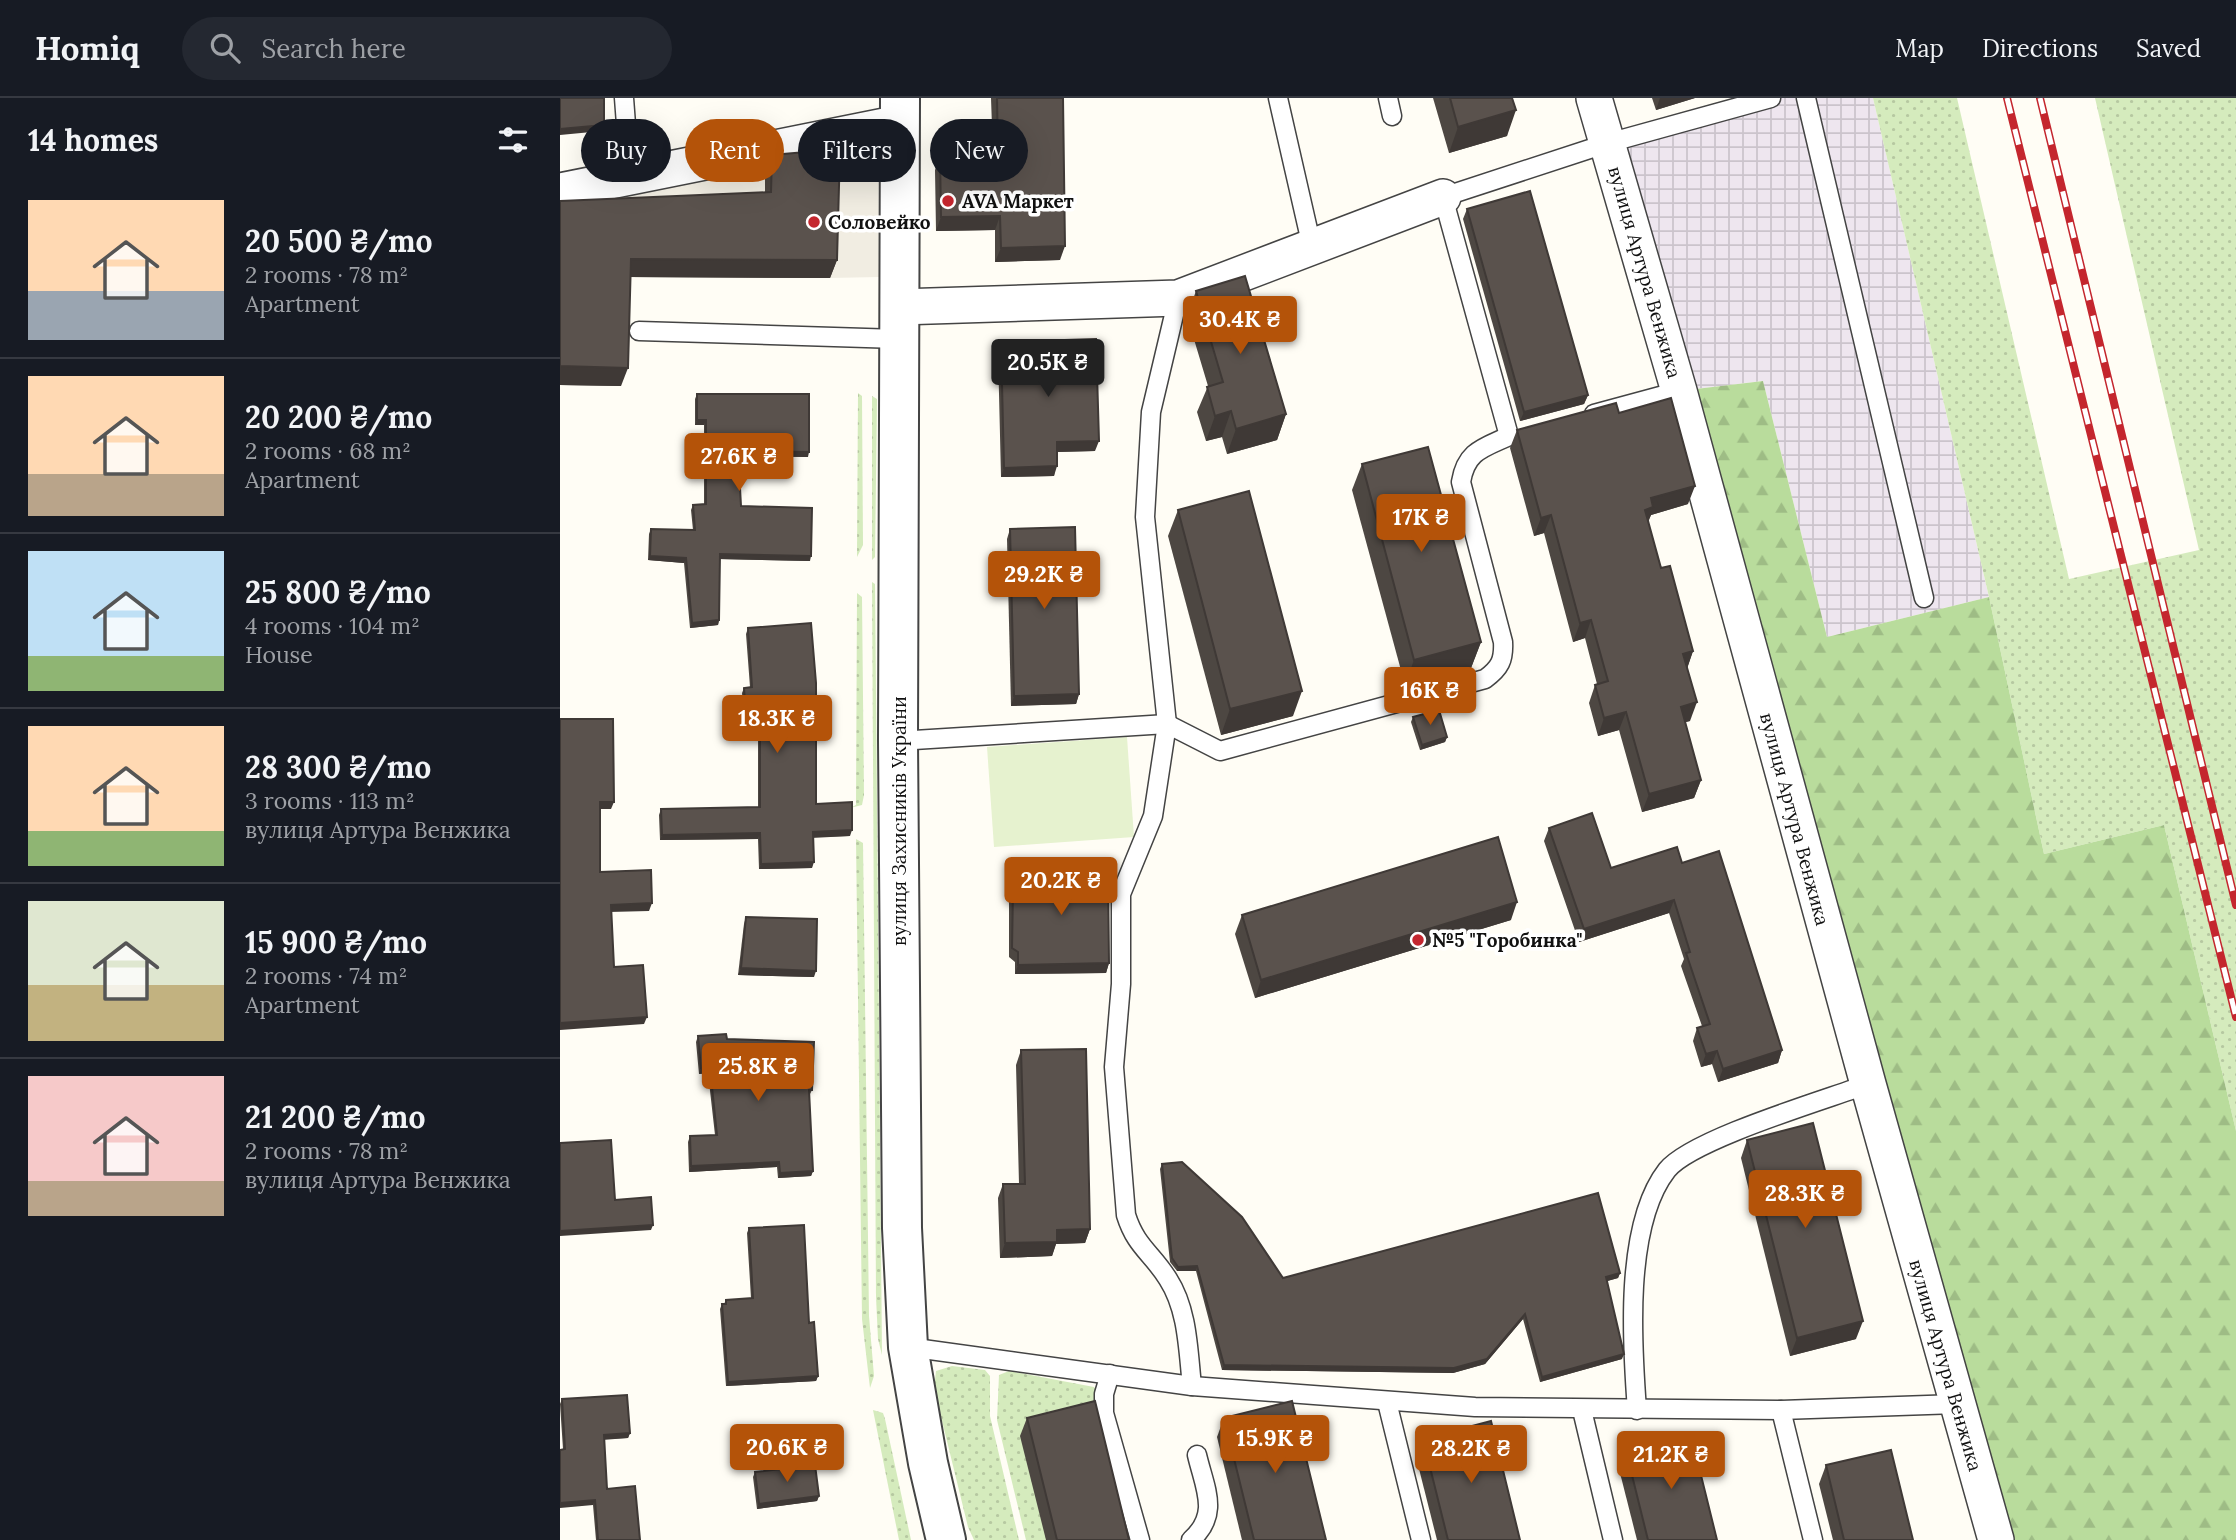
<!DOCTYPE html>
<meta charset="utf-8">
<style>
body{margin:0;font-family:Lora,serif;background:#242831;color:#f1f3f6;height:100vh;display:flex;flex-direction:column;font-size:26px;white-space:nowrap}
*{box-sizing:border-box;margin:0}
p{font-size:23px;color:#9ea1a6}
.icon{flex:none;width:38px;height:38px;fill:none;stroke:currentColor;stroke-width:2;stroke-linecap:round;stroke-linejoin:round}
.map{position:relative;flex:1;overflow:hidden}
.panel{display:flex;flex-direction:column;background:#171b24;width:560px}
.panel>*{flex:none}
.top-card{position:absolute;left:21px;top:21px;width:665px;height:63px;display:flex;gap:14px}
.price{position:absolute;translate:-50% -60px;padding:0 16px;border-radius:7px;background:#b45309;color:#fff;font-size:23px;line-height:46px;filter:drop-shadow(0 2px 4px #0008)}
.price::after{content:'';position:absolute;left:50%;top:42px;width:21px;height:16px;margin-left:-10px;background:inherit;clip-path:polygon(0 0,100% 0,50% 100%)}
.price.selected{background:#222;color:#fff}
ul{padding:0;list-style:none}
li{display:flex;align-items:center;gap:21px;height:175px;padding:0 28px}
li+li{border-top:2px solid #363941}
li span{display:grid;place-items:center;flex:none;width:196px;height:140px;border-radius:0px;color:#555}
li>.icon{margin-inline-start:auto}
span .icon{width:84px;height:84px;fill:#fffc;stroke-width:1}
li b{font-size:30px}
h2{display:flex;justify-content:space-between;align-items:center;height:84px;padding:0 28px;font-size:30px}
.pill{padding:0 24px;border-radius:32px;background:#171b24;box-shadow:0 7px 28px #0002;font-size:24px;line-height:63px}
.pill.selected{background:#b45309;color:#fff}
header{display:flex;align-items:center;gap:42px;box-sizing:border-box;height:98px;padding:0 35px;background:#171b24;border-bottom:2px solid #363941}
header strong{font-size:33px}
nav{display:flex;gap:38px;margin-inline-start:auto;font-size:24px}
.search{width:490px;height:63px;background:#242831;display:flex;align-items:center;gap:18px;box-sizing:border-box;padding:0 24px;border-radius:38px;color:#9ea1a6;font-size:26px}
main{display:flex;flex:1;min-height:0}
.map>svg:first-child{display:block}
.industrial{fill:url(#industrial-grid)}
.grass{fill:url(#grass-dots)}
.forest{fill:url(#forest-firs)}
.pitch{fill:#e6f2cf}
.plaza{fill:#f1ede2}
.lines{fill:none;stroke-linecap:round;stroke-linejoin:round}
.service-casing{stroke:#444;stroke-width:21}
.minor-casing{stroke:#444;stroke-width:38}
.tertiary-casing{stroke:#444;stroke-width:42}
.service{stroke:#fff;stroke-width:18}
.minor{stroke:#fff;stroke-width:35}
.tertiary{stroke:#fff;stroke-width:38}
.rail-casing{stroke:#c4262e;stroke-width:8}
.rail{stroke:#fff;stroke-width:5;stroke-dasharray:16;stroke-linecap:butt}
.wall{fill:#4d4742}
.shaded-wall{fill:#3f3936}
.building{fill:#5a524d;stroke:#3f3936;stroke-width:2}
.poi-dot{fill:#c4262e;stroke:#fff;stroke-width:2.5}
.labels{text-anchor:middle;stroke-width:7;stroke-linejoin:round;paint-order:stroke}
.poi-label{font-size:19px;font-weight:bold;fill:#111;stroke:#fff;text-anchor:start}
.street-label{font-size:19px;fill:#111;stroke:#fff}
</style>
<header>
<strong>Homiq</strong>
<div class="search"><svg class="icon" aria-label="search" viewBox="0 0 24 24"><circle cx="10" cy="10" r="6"/><path d="M15 15l6 6"/></svg>Search here</div>
<nav><a>Map</a><a>Directions</a><a>Saved</a></nav>
</header>
<main>
<section class="panel">
<h2>14 homes<svg class="icon" aria-label="filters" viewBox="0 0 24 24"><path d="M4 7h16M4 17h16"/><circle cx="9" cy="7" r="2"/><circle cx="15" cy="17" r="2"/></svg></h2>
<ul>
<li><span style="background:linear-gradient(#ffd9b3 65%,#9aa5b1 0)"><svg class="icon" aria-label="home" viewBox="0 0 24 24"><path d="M3 11l9-7 9 7M6 9v11h12V9"/></svg></span><div><b>20 500 ₴/mo</b><p>2 rooms · 78 m²</p><p>Apartment</p></div></li>
<li><span style="background:linear-gradient(#ffd9b3 70%,#b9a48a 0)"><svg class="icon" aria-label="home" viewBox="0 0 24 24"><path d="M3 11l9-7 9 7M6 9v11h12V9"/></svg></span><div><b>20 200 ₴/mo</b><p>2 rooms · 68 m²</p><p>Apartment</p></div></li>
<li><span style="background:linear-gradient(#bfe0f5 75%,#8fb573 0)"><svg class="icon" aria-label="home" viewBox="0 0 24 24"><path d="M3 11l9-7 9 7M6 9v11h12V9"/></svg></span><div><b>25 800 ₴/mo</b><p>4 rooms · 104 m²</p><p>House</p></div></li>
<li><span style="background:linear-gradient(#ffd9b3 75%,#8fb573 0)"><svg class="icon" aria-label="home" viewBox="0 0 24 24"><path d="M3 11l9-7 9 7M6 9v11h12V9"/></svg></span><div><b>28 300 ₴/mo</b><p>3 rooms · 113 m²</p><p>вулиця Артура Венжика</p></div></li>
<li><span style="background:linear-gradient(#dfe7d0 60%,#c2b280 0)"><svg class="icon" aria-label="home" viewBox="0 0 24 24"><path d="M3 11l9-7 9 7M6 9v11h12V9"/></svg></span><div><b>15 900 ₴/mo</b><p>2 rooms · 74 m²</p><p>Apartment</p></div></li>
<li><span style="background:linear-gradient(#f6c9c9 75%,#b9a48a 0)"><svg class="icon" aria-label="home" viewBox="0 0 24 24"><path d="M3 11l9-7 9 7M6 9v11h12V9"/></svg></span><div><b>21 200 ₴/mo</b><p>2 rooms · 78 m²</p><p>вулиця Артура Венжика</p></div></li>
</ul>
</section>
<div class="map">
<svg width="1676" height="1442" viewBox="0 0 1676 1442">
<defs>
<pattern id="industrial-grid" width="8" height="8" patternUnits="userSpaceOnUse" patternTransform="scale(1.75)"><rect width="8" height="8" fill="#eee6ef"/><path d="M0 4h8M4 0v8" fill="none" stroke="#cbc4cc"/></pattern>
<pattern id="grass-dots" width="8" height="8" patternUnits="userSpaceOnUse" patternTransform="scale(1.75)"><rect width="8" height="8" fill="#d5ebbd"/><path d="M2 2h.1M6 6h.1" fill="none" stroke="#b6c8a1" stroke-width="1.8" stroke-linecap="round"/></pattern>
<pattern id="forest-firs" width="22" height="20" patternUnits="userSpaceOnUse" patternTransform="scale(1.75)"><rect width="22" height="20" fill="#b9dc9c"/><path d="M5 1l3.5 6h-7zM16 11l3.5 6h-7z" fill="#9ebc85"/></pattern>
</defs>
<rect width="100%" height="100%" fill="#fffdf5"/>
<path class="industrial" d="M1211,0H1313L1429,499L1267,539L1203,283L1119,293L1048,45Z"/>
<g class="grass">
<path d="M1313,0H1397L1509,481L1639,452L1535,0H1676V1033L1604,727L1484,756L1429,499Z"/>
<path d="M298,295L302,298L303,447L297,459Z"/>
<path d="M312,298L317,301L315,459L312,462Z"/>
<path d="M312,484L315,486L322,1257L318,1241L316,1199Z"/>
<path d="M297,495L302,499L304,697L302,707L290,710L296,707Z"/>
<path d="M296,741L303,745L309,1218L314,1278L310,1290L302,1221Z"/>
<path d="M392,1268L425,1272L430,1278V1318L459,1442H414L408,1429L374,1290L376,1273Z"/>
<path d="M449,1273L534,1289L538,1294L537,1310L486,1442H466L437,1322L439,1277Z"/>
<path d="M313,1312L323,1315L325,1321L351,1442H339Z"/>
</g>
<path class="forest" d="M1203,283L1267,539L1429,499L1484,756L1604,727L1676,1033V1442H1436L1119,293Z"/>
<path class="pitch" d="M567,639L574,739L434,749L427,649Z"/>
<path class="plaza" d="M292,51L306,53L318,65L319,179L270,180L273,99L205,112L0,111Z"/>
<g class="lines">
<defs>
<g id="service">
<path d="M64,0L70,79"/>
<path d="M718,0L752,149"/>
<path d="M828,0L832,18"/>
<path d="M1246,0L1364,500"/>
<path d="M618,200L591,314L585,419L607,626L593,718L561,796V886L554,969L566,1117C576,1149 592,1155 608,1181C628,1212 628,1252 632,1288"/>
<path d="M79,233L338,241"/>
<path d="M1034,316L1119,293"/>
<path d="M338,643L607,626L660,653L925,581C940,570 944,562 943,544L901,384C906,353 923,350 949,338L883,99L1048,45L1211,0"/>
<path d="M348,1249L632,1288L915,1309L1221,1312L1397,1306"/>
<path d="M550,1276L544,1296V1315L580,1442"/>
<path d="M827,1304L861,1442"/>
<path d="M1022,1312L1053,1442"/>
<path d="M1077,1312C1072,1246 1064,1127 1107,1072C1132,1041 1265,1002 1308,986"/>
<path d="M1221,1312L1253,1442"/>
<path d="M631,1442C660,1416 645,1391 637,1357"/>
</g>
<g id="minor">
<path d="M1034,0L1119,293L1308,986L1436,1442"/>
<path d="M0,93L340,25"/>
<path d="M339,209L618,200L883,99"/>
</g>
<path id="tertiary" d="M340,0L338,643L342,1130L348,1249L368,1365L386,1442"/>
</defs>
<use href="#service" class="service-casing"/>
<use href="#minor" class="minor-casing"/>
<use href="#tertiary" class="tertiary-casing"/>
<use href="#service" class="service"/>
<use href="#minor" class="minor"/>
<use href="#tertiary" class="tertiary"/>
<defs>
<g id="rail">
<path d="M1447,0L1676,919"/>
<path d="M1480,0L1676,807"/>
</g>
</defs>
<use href="#rail" class="rail-casing"/>
<use href="#rail" class="rail"/>
</g>
<g class="wall">
<path d="M431,0H503L500,162L435,164V132L376,133L375,72L380,58L433,57Z"/>
<path d="M873,0H952L947,38L889,55Z"/>
<path d="M1092,0H1135L1096,12Z"/>
<path d="M212,57L277,162L270,180L70,179L61,288L0,287V103L205,94V75Z"/>
<path d="M907,111L1028,297L1024,306L960,323L903,121Z"/>
<path d="M636,193L726,316L717,342L667,356L662,339L646,343L637,314L648,288L627,218Z"/>
<path d="M441,244L535,353L497,354L494,378L441,379L438,254Z"/>
<path d="M137,296L248,359L178,358L181,408L250,463L160,461L159,522L158,527L130,530L124,465L88,462L89,436L91,431L133,432L131,412L133,407L144,406V327H135V301Z"/>
<path d="M1059,315L1128,406L1091,417L1088,423L1101,470L1133,553L1127,570L1130,623L1125,624L1141,682L1134,700L1082,714L1059,632L1038,638L1029,605L1035,587L1037,586L1025,540L1013,544L984,435L974,438L950,350L957,332Z"/>
<path d="M802,366L921,544L911,570L845,587L792,392Z"/>
<path d="M618,412L733,618L661,637L608,438Z"/>
<path d="M450,431L519,596L516,606L451,608L447,441Z"/>
<path d="M188,530L256,706L290,738L254,739L252,770L199,771L198,741L100,742L99,717L101,711L198,709V638H185L182,595L184,590L190,589L186,536Z"/>
<path d="M853,619L887,639L885,644L860,652L851,624Z"/>
<path d="M989,730L1051,770L1122,765L1222,952L1218,965L1158,984L1152,966L1141,969L1133,943L1137,930L1142,928L1121,868L1124,861L1109,815L1019,844L984,743Z"/>
<path d="M458,773L549,865L546,875L455,876V864L449,859V803L453,793L454,792V783Z"/>
<path d="M682,817L951,822L695,900L675,836Z"/>
<path d="M186,819L254,879L178,877L184,826Z"/>
<path d="M138,938L167,941L252,992L249,998L253,1073L251,1078L218,1080L217,1069L129,1074L128,1044L130,1038L155,1037L148,975L139,976L136,944Z"/>
<path d="M461,952L530,1131L525,1145L496,1146L492,1158L440,1160L438,1100L443,1086H459L456,967Z"/>
<path d="M1187,1042L1296,1241L1230,1258L1181,1060Z"/>
<path d="M602,1066L723,1180L1060,1175L1058,1180L1047,1183L1062,1261L980,1284L963,1221L925,1266L893,1275L662,1272L636,1173H617L610,1164L600,1071Z"/>
<path d="M189,1130L249,1225L258,1278L256,1283L166,1288L160,1211L162,1206H164L166,1202L191,1200L187,1135Z"/>
<path d="M2,1301L70,1335L68,1340L44,1341L47,1391L80,1442H36L33,1407L3,1351L0,1306Z"/>
<path d="M467,1320L569,1442H486L460,1338Z"/>
<path d="M664,1320L766,1442H682L657,1339Z"/>
<path d="M863,1341L960,1442H877L856,1359Z"/>
<path d="M1066,1353L1157,1442H1077L1059,1371Z"/>
<path d="M1266,1367L1353,1442H1273L1259,1386Z"/>
<path d="M195,1374L259,1398L257,1403L197,1411L193,1379Z"/>
</g>
<g class="shaded-wall">
<path d="M1100,0H1135L1096,12Z"/>
<path d="M956,12L947,38L889,55L898,29Z"/>
<path d="M44,27L42,33L0,37V31Z"/>
<path d="M440,118L435,132L376,133L381,119Z"/>
<path d="M505,148L500,162L435,164L441,150Z"/>
<path d="M71,161L277,162L270,180L64,179Z"/>
<path d="M0,268L68,270L61,288L0,287Z"/>
<path d="M1028,297L1024,306L960,323L964,314Z"/>
<path d="M671,313L662,339L646,343L655,318Z"/>
<path d="M726,316L717,342L667,356L676,331Z"/>
<path d="M137,322H146L144,327H135Z"/>
<path d="M539,343L535,353L493,354L497,344Z"/>
<path d="M178,353L249,354L248,359L176,358Z"/>
<path d="M497,368L494,378L441,379L444,370Z"/>
<path d="M1135,388L1128,406L1091,417L1087,427L1085,412L1091,400Z"/>
<path d="M991,417L984,435L974,438L981,420Z"/>
<path d="M160,456L251,458L250,463L158,461Z"/>
<path d="M90,458L126,460L124,465L88,462Z"/>
<path d="M159,522L158,527L130,530L132,525Z"/>
<path d="M1031,522L1025,540L1013,544L1020,525Z"/>
<path d="M921,544L911,570L845,587L854,562Z"/>
<path d="M1133,553L1127,571L1123,556Z"/>
<path d="M742,593L733,618L661,637L670,611Z"/>
<path d="M519,596L516,606L451,608L454,598Z"/>
<path d="M1137,604L1130,623L1114,627L1121,609Z"/>
<path d="M1066,614L1059,632L1038,638L1044,620Z"/>
<path d="M187,632H200L198,638H185Z"/>
<path d="M887,639L885,644L860,652L862,647Z"/>
<path d="M1141,682L1134,700L1082,714L1089,696Z"/>
<path d="M40,704H54L51,711H37Z"/>
<path d="M292,732L290,738L251,740L253,734Z"/>
<path d="M200,735L198,741L100,742L102,737Z"/>
<path d="M254,764L252,770L199,771L201,766Z"/>
<path d="M1114,802L1109,815L1019,844L1024,831Z"/>
<path d="M957,804L951,822L695,900L701,882Z"/>
<path d="M92,805L89,813L49,814L51,807Z"/>
<path d="M549,865L546,875L455,876L458,867Z"/>
<path d="M181,870L256,873L254,879L178,877Z"/>
<path d="M87,919L84,926L0,932V925Z"/>
<path d="M1222,952L1218,965L1158,984L1163,971Z"/>
<path d="M1157,953L1152,966L1141,969L1146,956Z"/>
<path d="M141,970H150L148,975L139,976Z"/>
<path d="M219,1064L217,1069L129,1074L131,1068Z"/>
<path d="M253,1073L251,1078L218,1080L220,1075Z"/>
<path d="M93,1127L91,1132L0,1138V1133Z"/>
<path d="M530,1131L525,1145L496,1146L492,1158L440,1160L445,1145L497,1132Z"/>
<path d="M637,1168L636,1173H617L618,1169Z"/>
<path d="M1060,1175L1058,1180L1044,1184L1046,1179Z"/>
<path d="M965,1216L963,1221L925,1266L893,1275L662,1272L664,1267Z"/>
<path d="M1303,1223L1296,1241L1230,1258L1237,1240Z"/>
<path d="M1064,1256L1062,1261L980,1284L982,1279Z"/>
<path d="M258,1278L256,1283L166,1288L168,1284Z"/>
<path d="M70,1335L68,1340L42,1342L44,1337Z"/>
<path d="M259,1398L257,1403L197,1411L199,1406Z"/>
<path d="M35,1402L33,1407L0,1410V1405Z"/>
</g>
<g class="building">
<path d="M0,0H44V27L0,31Z"/>
<path d="M437,0H503L505,148L441,150L440,118L381,119L380,58L438,57Z"/>
<path d="M890,0H952L956,12L898,29Z"/>
<path d="M280,51L277,162L71,161L68,270L0,268V103L211,94L212,57Z"/>
<path d="M970,93L1028,297L964,314L907,111Z"/>
<path d="M685,178L726,316L676,331L671,313L655,318L647,289L663,284L636,193Z"/>
<path d="M536,241L539,343L497,344V368L444,370L441,244Z"/>
<path d="M137,296H249V354L178,353L181,408L252,410L251,458L160,456L159,522L132,525L126,460L90,458L91,431L135,432L133,407L146,406V322H137Z"/>
<path d="M1111,300L1135,388L1091,400L1093,409L1085,412L1101,470L1110,468L1133,553L1123,556L1137,604L1121,609L1141,682L1089,696L1066,614L1044,620L1035,587L1048,583L1031,522L1020,525L991,417L981,420L957,332L1056,305L1059,315Z"/>
<path d="M868,349L921,544L854,562L802,366Z"/>
<path d="M689,393L742,593L670,611L618,412Z"/>
<path d="M515,429L519,596L454,598L450,431Z"/>
<path d="M251,525L256,585V706L292,704V732L253,734L254,764L201,766L200,735L102,737L101,711L200,709V632H187L184,590L192,589L188,530Z"/>
<path d="M879,612L887,639L862,647L853,619Z"/>
<path d="M0,621H53L54,704H40V774L91,772L92,805L51,807L54,869L83,867L87,919L0,925Z"/>
<path d="M1032,715L1051,770L1117,749L1122,765L1159,753L1222,952L1163,971L1157,953L1146,956L1137,930L1150,926L1126,855L1130,854L1114,802L1024,831L989,730Z"/>
<path d="M938,739L957,804L701,882L682,817Z"/>
<path d="M548,772L549,865L458,867V854L452,850L453,793L458,790V773Z"/>
<path d="M186,819L257,821L256,873L181,870Z"/>
<path d="M166,936L167,941L254,944L252,992H249L253,1073L220,1075L219,1064L131,1068L130,1038L157,1037L150,970H141L138,938Z"/>
<path d="M526,951L530,1131L497,1132V1144L445,1145L443,1086H465L461,952Z"/>
<path d="M1253,1025L1303,1223L1237,1240L1187,1042Z"/>
<path d="M51,1042L55,1102L91,1099L93,1127L0,1133V1045Z"/>
<path d="M622,1064L682,1119L723,1180L1038,1095L1060,1175L1046,1179L1064,1256L982,1279L965,1216L927,1261L894,1270L664,1267L637,1168L618,1169L612,1160L602,1066Z"/>
<path d="M244,1127L249,1225L254,1224L258,1278L168,1284L162,1206H166V1202L193,1200L189,1130Z"/>
<path d="M67,1297L70,1335L44,1337L47,1391L75,1388L80,1442H38L35,1402L0,1405V1352L5,1351L2,1301Z"/>
<path d="M535,1303L569,1442H497L467,1320Z"/>
<path d="M732,1303L766,1442H694L664,1320Z"/>
<path d="M931,1323L960,1442H888L863,1341Z"/>
<path d="M1131,1337L1157,1442H1088L1066,1353Z"/>
<path d="M1331,1352L1353,1442H1284L1266,1367Z"/>
<path d="M255,1367L259,1398L199,1406L195,1374Z"/>
</g>
<g class="poi-dot">
<circle cx="388" cy="103" r="7"/>
<circle cx="254" cy="124" r="7"/>
<circle cx="858" cy="842" r="7"/>
</g>
<g class="labels">
<g class="poi-label">
<text x="402" y="110">AVA Маркет</text>
<text x="268" y="131">Соловейко</text>
<text x="872" y="849">№5 "Горобинка"</text>
</g>
<g class="street-label">
<text transform="translate(1085 174) rotate(74)" y="7">вулиця Артура Венжика</text>
<text transform="translate(1235 721) rotate(75)" y="7">вулиця Артура Венжика</text>
<text transform="translate(339 723) rotate(-90)" y="7">вулиця Захисників України</text>
<text transform="translate(1386 1267) rotate(74)" y="7">вулиця Артура Венжика</text>
</g>
</g>
</svg>
<b class="price" style="left:680px;top:258px">30.4K ₴</b>
<b class="price selected" style="left:488px;top:301px">20.5K ₴</b>
<b class="price" style="left:179px;top:395px">27.6K ₴</b>
<b class="price" style="left:861px;top:456px">17K ₴</b>
<b class="price" style="left:484px;top:513px">29.2K ₴</b>
<b class="price" style="left:870px;top:629px">16K ₴</b>
<b class="price" style="left:217px;top:657px">18.3K ₴</b>
<b class="price" style="left:501px;top:819px">20.2K ₴</b>
<b class="price" style="left:198px;top:1005px">25.8K ₴</b>
<b class="price" style="left:1245px;top:1132px">28.3K ₴</b>
<b class="price" style="left:715px;top:1377px">15.9K ₴</b>
<b class="price" style="left:227px;top:1386px">20.6K ₴</b>
<b class="price" style="left:911px;top:1387px">28.2K ₴</b>
<b class="price" style="left:1111px;top:1393px">21.2K ₴</b>
<div class="top-card">
<a class="pill">Buy</a>
<a class="pill selected">Rent</a>
<a class="pill">Filters</a>
<a class="pill">New</a>
</div>
</div>
</main>
